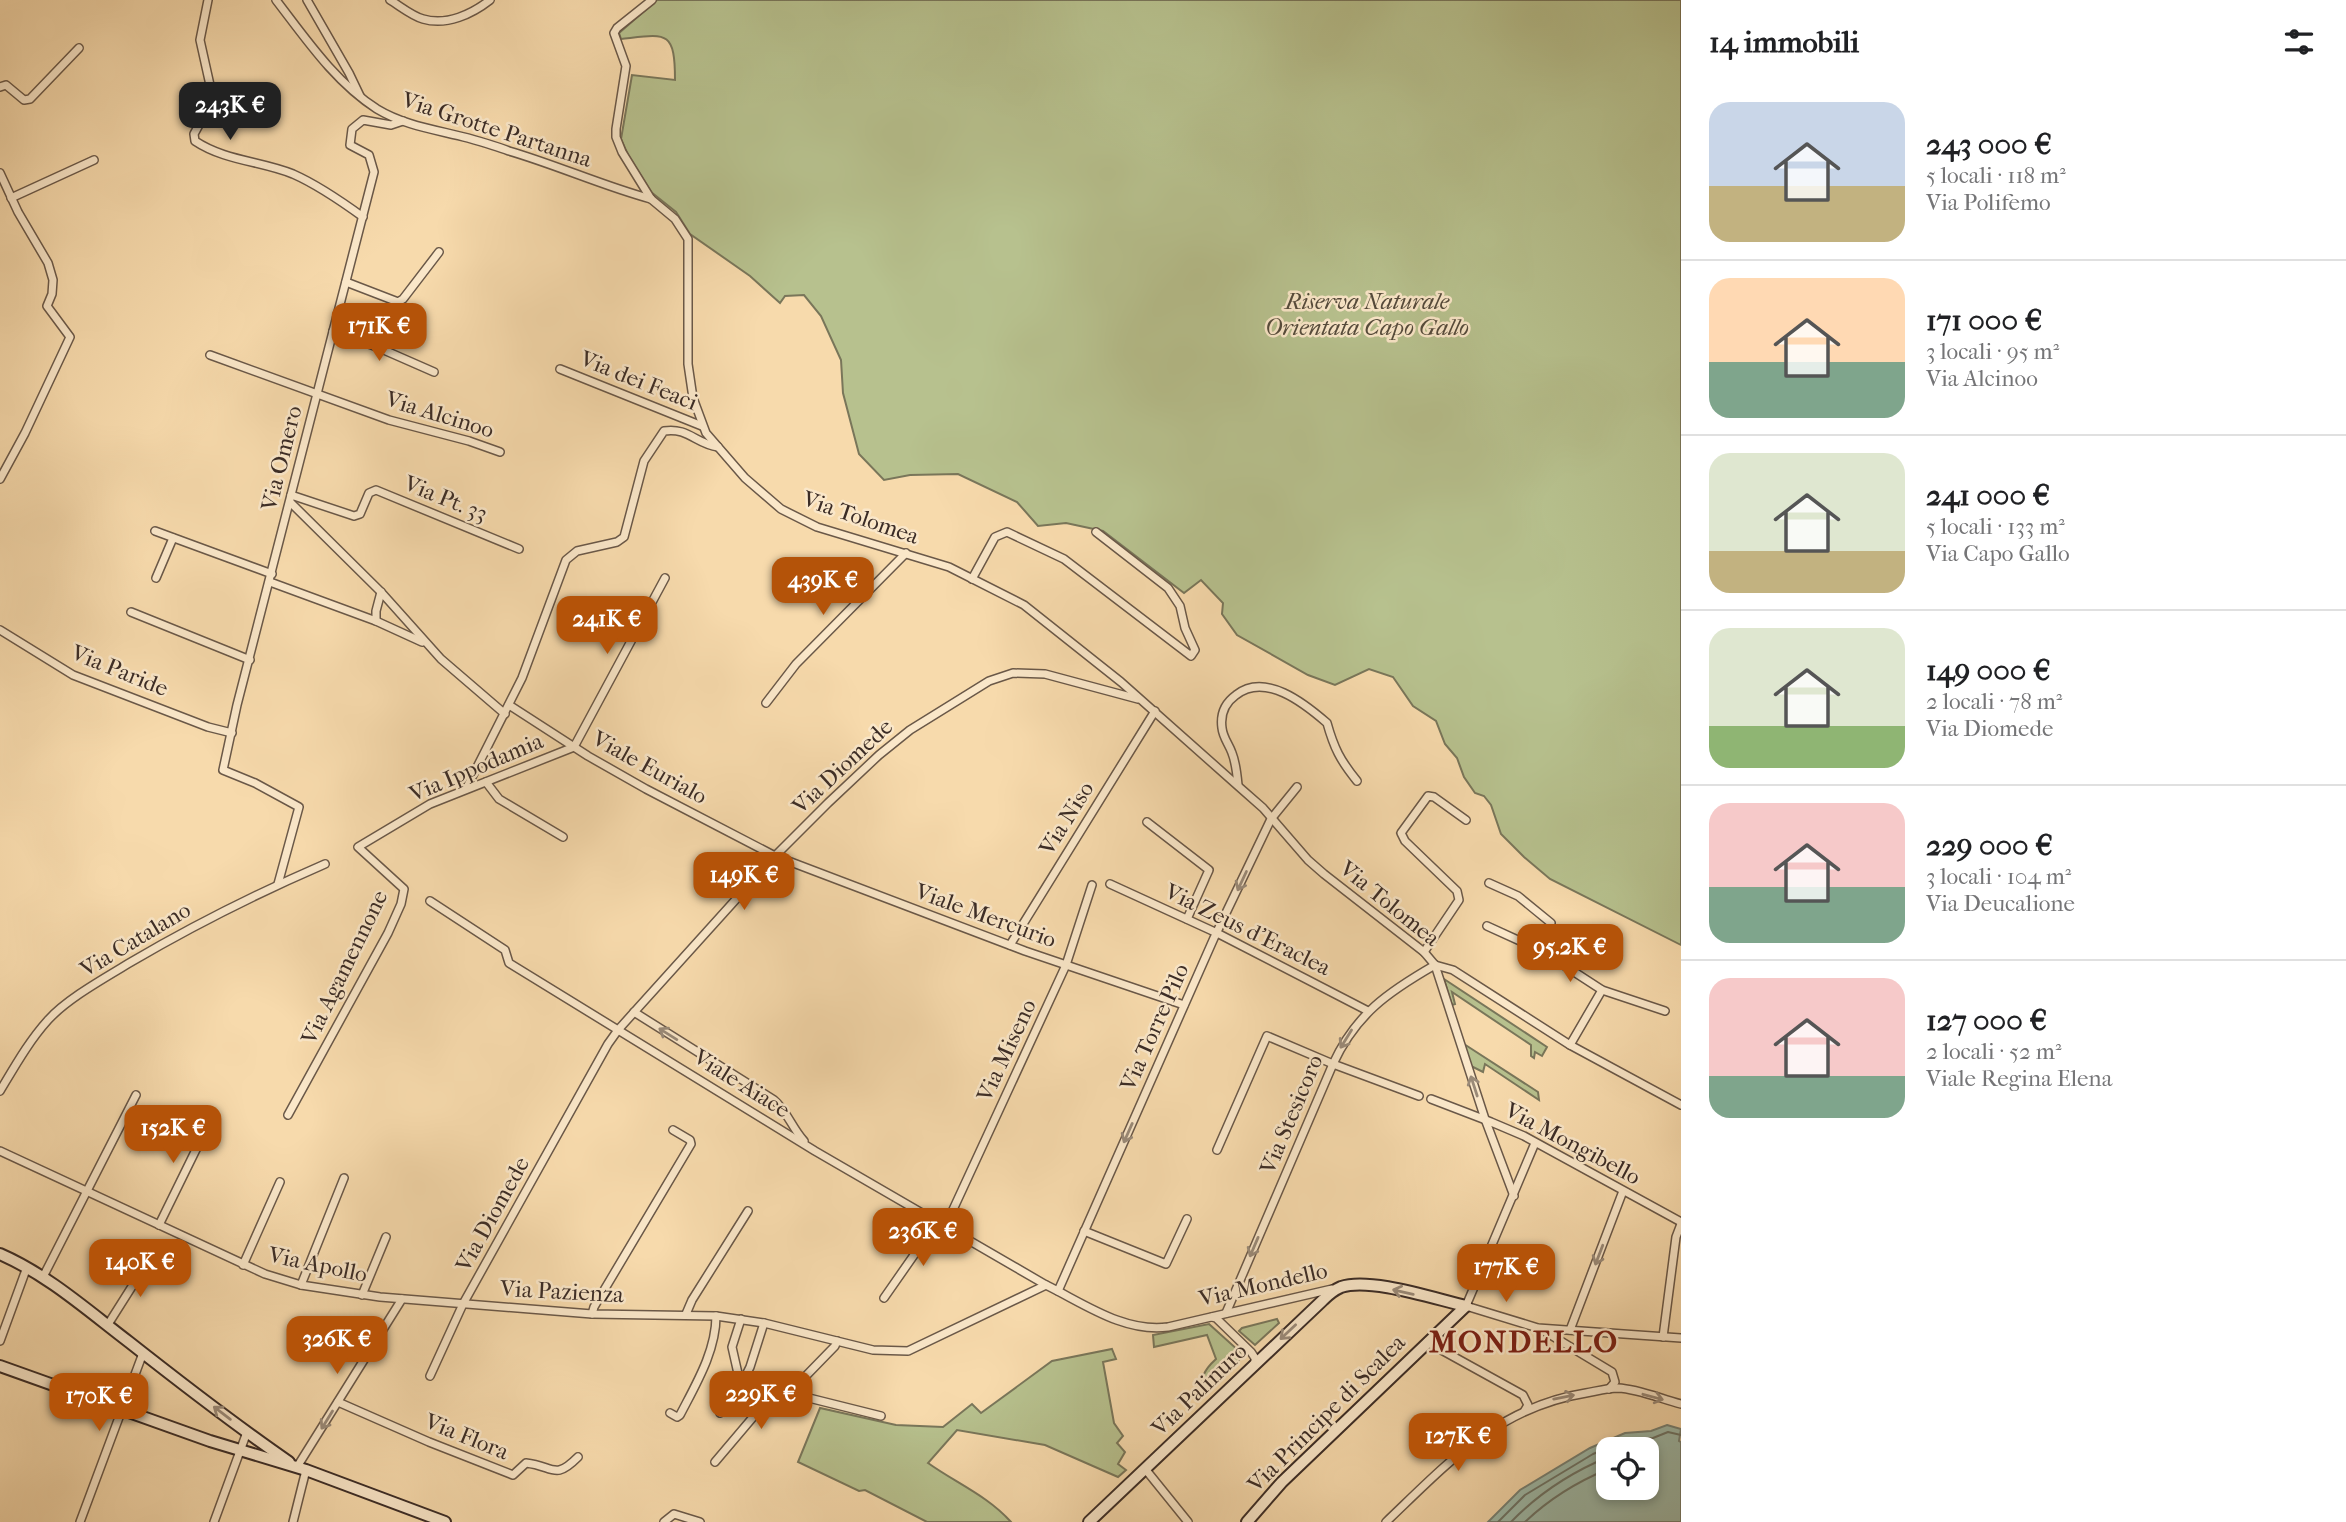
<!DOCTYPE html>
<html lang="it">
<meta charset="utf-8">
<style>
body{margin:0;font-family:"IM FELL French Canon",serif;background:#f2f2f2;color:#202124;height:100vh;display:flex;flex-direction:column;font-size:26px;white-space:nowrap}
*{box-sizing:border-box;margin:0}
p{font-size:23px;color:#757577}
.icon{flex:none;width:38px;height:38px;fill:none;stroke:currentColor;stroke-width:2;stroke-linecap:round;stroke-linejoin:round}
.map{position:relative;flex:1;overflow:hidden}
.side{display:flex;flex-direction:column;background:#fff;width:665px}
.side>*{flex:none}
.controls{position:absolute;left:1596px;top:1437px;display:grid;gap:14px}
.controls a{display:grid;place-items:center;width:63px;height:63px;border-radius:14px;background:#fff;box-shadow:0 4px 10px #0003;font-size:35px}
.price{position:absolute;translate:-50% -60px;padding:0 16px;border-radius:14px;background:#b45309;color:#fff;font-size:23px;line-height:46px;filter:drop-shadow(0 2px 4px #0008)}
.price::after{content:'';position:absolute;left:50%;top:42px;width:21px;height:16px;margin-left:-10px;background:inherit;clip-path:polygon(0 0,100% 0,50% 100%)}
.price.on{background:#222;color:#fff}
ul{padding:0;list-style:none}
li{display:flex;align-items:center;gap:21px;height:175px;padding:0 28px}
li+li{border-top:2px solid #e0e0e0}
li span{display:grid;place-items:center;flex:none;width:196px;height:140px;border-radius:21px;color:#555}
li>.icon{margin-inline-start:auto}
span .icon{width:84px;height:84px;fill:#fffc;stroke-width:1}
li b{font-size:30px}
h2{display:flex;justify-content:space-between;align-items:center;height:84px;padding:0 28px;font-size:30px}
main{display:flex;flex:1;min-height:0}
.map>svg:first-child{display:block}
.green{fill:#b7c18e;stroke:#79765a;stroke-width:2}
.water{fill:#9dbbab;stroke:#768276;stroke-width:2;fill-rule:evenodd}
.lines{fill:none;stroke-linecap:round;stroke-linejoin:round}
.shore{stroke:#6c7468;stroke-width:2}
.minor-casing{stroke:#6a5848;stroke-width:10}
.secondary-casing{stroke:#3b2c26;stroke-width:14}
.minor{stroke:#fae7c9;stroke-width:7}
.secondary{stroke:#fae7c9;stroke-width:10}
.oneway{stroke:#9a8a78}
.labels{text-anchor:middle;stroke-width:5;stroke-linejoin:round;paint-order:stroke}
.street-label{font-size:23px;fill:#3b2c26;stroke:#fae7c9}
.park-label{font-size:23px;font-style:italic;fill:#544a3b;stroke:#fae7c9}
.district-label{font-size:30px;font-weight:bold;letter-spacing:2px;fill:#7a1f14;stroke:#fae7c9}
</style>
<main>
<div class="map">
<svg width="1681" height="1522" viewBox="0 0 1681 1522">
<rect width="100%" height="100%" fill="#f7daac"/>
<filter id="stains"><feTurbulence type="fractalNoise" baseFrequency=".00286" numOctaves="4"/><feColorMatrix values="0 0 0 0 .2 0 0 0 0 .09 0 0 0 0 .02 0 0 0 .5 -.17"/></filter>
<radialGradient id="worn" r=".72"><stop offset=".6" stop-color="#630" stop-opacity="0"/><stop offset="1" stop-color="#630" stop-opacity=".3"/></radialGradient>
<g class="green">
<path d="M657,0H1681V945L1550,879L1524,857L1501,834L1491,805L1484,796L1475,793L1464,777L1457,758L1445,744L1436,721L1413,706L1393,677L1369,669L1335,685L1308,675L1237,635L1222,614L1223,603L1201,580L1184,593L1103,531L1066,523L1038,526L1017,502L958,474L910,475L884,480L859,454L843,393L841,360L821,316L804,295L785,296L780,303L750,276L690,234L676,212L651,192L628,155L621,139L632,75L675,80C675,29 666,34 621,39L619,33Z"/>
<path d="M1444,979L1547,1047L1542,1056L1535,1052L1534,1058L1531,1056V1045L1452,992L1455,1004L1452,1005Z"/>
<path d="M1464,1044L1538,1092L1539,1100L1485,1064L1483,1072L1471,1066Z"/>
<path d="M1277,1319L1279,1323L1255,1345L1239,1331L1242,1328Z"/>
<path d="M1209,1324L1239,1351L1242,1357L1205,1394C1198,1379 1205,1369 1216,1359L1207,1335L1154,1347L1153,1335Z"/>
<path d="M1112,1349L1116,1359L1103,1362L1114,1423L1123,1436L1117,1443L1125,1452L1118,1464L1126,1470L1118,1477L1045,1445L957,1430L928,1463C956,1483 988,1496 1011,1522H927L865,1490L859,1491L798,1462L820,1408L896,1425L943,1427L972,1404L981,1413L1052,1361Z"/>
</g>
<path class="water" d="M1667,1425L1681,1429L1679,1441L1681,1442V1522H1488L1520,1490L1590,1448L1625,1433L1651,1431ZM1647,1449V1488H1608V1449Z"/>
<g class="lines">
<g class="shore">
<path d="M1498,1522L1525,1495L1593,1454L1627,1440L1653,1438L1668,1432L1681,1435"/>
<path d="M1511,1522C1538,1494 1572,1472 1608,1457"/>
<path d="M1525,1522C1548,1500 1579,1481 1608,1469"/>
</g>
<defs>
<g id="minor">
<path d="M208,0L200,40L212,94L206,112L194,134L195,141C225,161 261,161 293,174C318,185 341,201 363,217"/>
<path d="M276,0C306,39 335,82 377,109C405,126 438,130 468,138C482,142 496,146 509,151C557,165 603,186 651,199"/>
<path d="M307,0L349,73L360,96"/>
<path d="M390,0C400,6 412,16 423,19C447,26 472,14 490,0"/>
<path d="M652,0L617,28L614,33L626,66L616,129V137L622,152L651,199L675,219L688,239V364L693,398L706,433L745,478L781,509L817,527L949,567L1024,605L1121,682L1238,786L1263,808L1308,860L1324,874L1424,952L1435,965L1485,1119L1514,1196"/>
<path d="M0,87L6,85L24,100L30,99L79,48"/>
<path d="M0,173L18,212L48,263L53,280L52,294L47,306L70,337L25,433L0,479"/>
<path d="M11,198L94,160"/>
<path d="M346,282L398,302L403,299L439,252"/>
<path d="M333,331L377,347L434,372"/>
<path d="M210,355L389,420L469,441L500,452"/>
<path d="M560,369L702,426"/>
<path d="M291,495L354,516L360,514L369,493L376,490L519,549"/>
<path d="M290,502L381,592L441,659L505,714"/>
<path d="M155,531L272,574"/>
<path d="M156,578L173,538"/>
<path d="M972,579L995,537L1007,532L1064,559L1191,656L1195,650L1185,628L1180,606L1168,588L1096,532"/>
<path d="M270,582L376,621L422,642"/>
<path d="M131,612L250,660"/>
<path d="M376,621V611L381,592"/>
<path d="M0,630L73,675L208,727L232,733"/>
<path d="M766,703L796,664L906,553"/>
<path d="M509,705L588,756L646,789L775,856L1025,951L1184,1005"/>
<path d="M486,782L499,799L563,837"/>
<path d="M1238,785C1237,774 1236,763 1232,753C1229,744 1223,738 1222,728C1220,714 1225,703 1236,695C1265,672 1304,703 1327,723C1334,748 1340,760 1357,781"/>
<path d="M466,789L522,678L566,560L577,551L617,542L624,537L644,461L664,431C688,427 696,444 718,447"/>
<path d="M1147,822L1209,870L1187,919"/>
<path d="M1489,883L1518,896L1551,923L1540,950"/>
<path d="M278,884L299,807L255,783L223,770L237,705L374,172L369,155L350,145L352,129L363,120L391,125L403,121"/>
<path d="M1110,884L1217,933L1368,1011"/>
<path d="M430,901L505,950L509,963L815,1151L1046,1285"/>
<path d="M1487,926L1542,951L1602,990L1665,1011"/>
<path d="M1010,945L1155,711"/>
<path d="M1424,952L1459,900L1457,891L1405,841L1401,833L1428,796L1434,797L1466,820"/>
<path d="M1435,965L1453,970L1570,1045L1681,1105"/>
<path d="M634,1012L774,1100C787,1111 792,1128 804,1141"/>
<path d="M1570,1045L1602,990"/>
<path d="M0,1091C15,1066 29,1041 48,1020C68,998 105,978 131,962C194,925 258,893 325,864"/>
<path d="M1431,1099L1491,1122L1524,1136L1681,1222"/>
<path d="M288,1115L388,933L401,904L404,889L358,847L430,804L574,747L665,578"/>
<path d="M1535,1143L1466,1306L1538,1328L1681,1338"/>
<path d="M1217,1150L1267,1036L1333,1064L1419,1096"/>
<path d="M0,1151L265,1274L301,1285L380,1297L592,1314L716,1316L764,1323L873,1350L908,1351L1046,1285C1083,1303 1124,1333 1168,1327L1332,1289"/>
<path d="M159,1225L212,1117"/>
<path d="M945,1227L1066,965L1092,885"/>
<path d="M1084,1231L1166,1264L1187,1219"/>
<path d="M243,1265L280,1182"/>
<path d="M43,1277L136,1095"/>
<path d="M301,1285L344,1178"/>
<path d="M1058,1291L1214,938L1271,819L1297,787"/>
<path d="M362,1295L386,1237"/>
<path d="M884,1298L937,1222"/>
<path d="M1226,1313L1333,1064C1356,1014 1388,992 1435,965"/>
<path d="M592,1314L594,1307L691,1144L690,1140L673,1130"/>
<path d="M686,1314L692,1300L748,1211"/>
<path d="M1212,1317L1216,1318L1251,1352L1255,1358V1363"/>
<path d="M107,1326L150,1258"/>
<path d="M1570,1330L1623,1191"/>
<path d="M1544,1331L1612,1372L1615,1382L1609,1389"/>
<path d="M1663,1337L1676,1237L1681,1224"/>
<path d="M0,1341L27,1267"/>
<path d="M837,1341L835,1346L799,1383L797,1392L809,1398L881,1416"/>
<path d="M1427,1342L1523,1395L1528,1405L1525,1410"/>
<path d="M430,1376L463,1304L608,1044L618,1030L775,856L828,803L879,755L910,730L989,681L1013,673L1045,674L1138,699"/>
<path d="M338,1402L429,1442L513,1475L526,1463C554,1466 554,1481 578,1457"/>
<path d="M670,1413L677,1417L680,1415C696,1384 716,1351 716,1316"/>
<path d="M720,1413L739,1378L732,1347L741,1319"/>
<path d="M715,1462L754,1416L748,1406L736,1395L750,1367L764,1323"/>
<path d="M297,1467L402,1299"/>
<path d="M1146,1470L1188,1522"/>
<path d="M80,1522L143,1353"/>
<path d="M214,1522L247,1432"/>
<path d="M293,1522L306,1470"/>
<path d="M664,1522L674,1514L700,1522"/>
<path d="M1386,1522C1448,1463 1498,1407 1586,1393C1597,1391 1608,1388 1618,1388C1639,1389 1661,1399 1681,1404"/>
</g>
<g id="secondary">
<path d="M0,1254C48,1275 87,1310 129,1342C181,1383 234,1424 289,1462"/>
<path d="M0,1366L210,1441L306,1470L445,1522"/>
<path d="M1089,1522L1323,1300C1328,1295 1334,1290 1341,1287C1370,1277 1435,1299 1466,1306"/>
<path d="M1247,1522L1282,1482L1466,1306"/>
</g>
</defs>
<use href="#minor" class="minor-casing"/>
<use href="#secondary" class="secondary-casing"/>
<use href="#minor" class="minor"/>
<use href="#secondary" class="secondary"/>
</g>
<defs><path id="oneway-shaft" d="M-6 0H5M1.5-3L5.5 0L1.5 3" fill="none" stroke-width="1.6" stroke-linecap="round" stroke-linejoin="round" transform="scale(1.75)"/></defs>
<g class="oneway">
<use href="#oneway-shaft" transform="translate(1242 881) rotate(115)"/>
<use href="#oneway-shaft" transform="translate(668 1034) rotate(-148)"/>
<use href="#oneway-shaft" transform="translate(1346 1039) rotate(122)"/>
<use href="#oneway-shaft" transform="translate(1474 1086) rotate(-108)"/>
<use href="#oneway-shaft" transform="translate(1128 1133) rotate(114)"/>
<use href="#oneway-shaft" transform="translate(1254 1247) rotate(113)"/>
<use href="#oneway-shaft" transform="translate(1599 1255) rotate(111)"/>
<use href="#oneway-shaft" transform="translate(1403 1292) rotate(-167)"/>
<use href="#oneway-shaft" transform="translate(1288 1332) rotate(137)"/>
<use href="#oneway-shaft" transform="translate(1564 1397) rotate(-11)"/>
<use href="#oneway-shaft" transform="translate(1653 1397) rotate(15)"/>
<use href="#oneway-shaft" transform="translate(222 1413) rotate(-143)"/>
<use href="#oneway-shaft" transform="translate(327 1420) rotate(122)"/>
</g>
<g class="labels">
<g class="street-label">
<text transform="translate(497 129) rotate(18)" y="8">Via Grotte Partanna</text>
<text transform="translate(639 380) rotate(22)" y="8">Via dei Feaci</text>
<text transform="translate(440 414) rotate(17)" y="8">Via Alcinoo</text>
<text transform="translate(281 458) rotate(-76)" y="8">Via Omero</text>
<text transform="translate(446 498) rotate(22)" y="8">Via Pt. 33</text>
<text transform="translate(861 517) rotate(19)" y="8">Via Tolomea</text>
<text transform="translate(120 670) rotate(22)" y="8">Via Paride</text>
<text transform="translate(842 766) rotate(-43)" y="8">Via Diomede</text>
<text transform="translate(476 767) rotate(-23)" y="8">Via Ippodamia</text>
<text transform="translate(650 767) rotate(29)" y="8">Viale Eurialo</text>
<text transform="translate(1066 818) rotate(-58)" y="8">Via Niso</text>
<text transform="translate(1390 903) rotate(39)" y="8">Via Tolomea</text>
<text transform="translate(986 915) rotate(20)" y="8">Viale Mercurio</text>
<text transform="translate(1248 929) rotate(26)" y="8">Via Zeus d'Eraclea</text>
<text transform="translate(135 939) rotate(-31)" y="8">Via Catalano</text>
<text transform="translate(344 967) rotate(-64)" y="8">Via Agamennone</text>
<text transform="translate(1154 1027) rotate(-66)" y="8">Via Torre Pilo</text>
<text transform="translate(1006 1050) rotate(-65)" y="8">Via Miseno</text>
<text transform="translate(742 1083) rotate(32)" y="8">Viale Aiace</text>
<text transform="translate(1291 1114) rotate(-67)" y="8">Via Stesicoro</text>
<text transform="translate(1573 1143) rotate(28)" y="8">Via Mongibello</text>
<text transform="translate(492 1214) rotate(-61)" y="8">Via Diomede</text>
<text transform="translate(318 1264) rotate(12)" y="8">Via Apollo</text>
<text transform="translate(1263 1284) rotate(-13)" y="8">Via Mondello</text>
<text transform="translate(562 1291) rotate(3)" y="8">Via Pazienza</text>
<text transform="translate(1199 1389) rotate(-44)" y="8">Via Palinuro</text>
<text transform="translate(1326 1413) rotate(-45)" y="8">Via Principe di Scalea</text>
<text transform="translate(467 1436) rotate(22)" y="8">Via Flora</text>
</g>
<g class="park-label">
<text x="1367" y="309">Riserva Naturale<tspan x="1367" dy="26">Orientata Capo Gallo</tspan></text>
</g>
<g class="district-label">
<text x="1524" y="1352">MONDELLO</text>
</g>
</g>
<rect width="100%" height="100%" filter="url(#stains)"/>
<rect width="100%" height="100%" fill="url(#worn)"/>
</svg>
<div class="controls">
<a><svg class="icon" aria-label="locate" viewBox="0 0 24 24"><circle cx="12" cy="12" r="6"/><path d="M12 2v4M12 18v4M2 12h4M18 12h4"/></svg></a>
</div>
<b class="price on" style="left:230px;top:142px">243K €</b>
<b class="price" style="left:379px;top:363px">171K €</b>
<b class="price" style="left:823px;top:617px">439K €</b>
<b class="price" style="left:607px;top:656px">241K €</b>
<b class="price" style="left:744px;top:912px">149K €</b>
<b class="price" style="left:1570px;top:984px">95.2K €</b>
<b class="price" style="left:173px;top:1165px">152K €</b>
<b class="price" style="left:923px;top:1268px">236K €</b>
<b class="price" style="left:140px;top:1299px">140K €</b>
<b class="price" style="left:1506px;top:1304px">177K €</b>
<b class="price" style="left:337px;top:1376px">326K €</b>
<b class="price" style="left:761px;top:1431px">229K €</b>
<b class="price" style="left:99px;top:1433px">170K €</b>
<b class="price" style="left:1458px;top:1473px">127K €</b>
</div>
<section class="side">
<h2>14 immobili<svg class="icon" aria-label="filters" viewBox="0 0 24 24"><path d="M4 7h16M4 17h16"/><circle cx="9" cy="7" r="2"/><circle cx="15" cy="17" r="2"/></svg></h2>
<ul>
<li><span style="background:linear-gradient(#c9d6e8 60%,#c2b280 0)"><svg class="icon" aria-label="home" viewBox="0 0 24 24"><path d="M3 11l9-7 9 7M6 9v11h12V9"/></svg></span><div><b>243 000 €</b><p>5 locali · 118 m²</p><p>Via Polifemo</p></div></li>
<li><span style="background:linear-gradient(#ffd9b3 60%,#7fa58c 0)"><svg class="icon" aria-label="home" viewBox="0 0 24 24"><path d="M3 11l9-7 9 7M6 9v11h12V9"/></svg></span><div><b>171 000 €</b><p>3 locali · 95 m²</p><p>Via Alcinoo</p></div></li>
<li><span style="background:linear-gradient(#dfe7d0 70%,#c2b280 0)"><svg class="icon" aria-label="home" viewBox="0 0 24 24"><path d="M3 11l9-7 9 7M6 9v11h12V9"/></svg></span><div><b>241 000 €</b><p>5 locali · 133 m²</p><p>Via Capo Gallo</p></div></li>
<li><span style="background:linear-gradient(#dfe7d0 70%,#8fb573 0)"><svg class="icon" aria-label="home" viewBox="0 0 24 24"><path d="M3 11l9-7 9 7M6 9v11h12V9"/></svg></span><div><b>149 000 €</b><p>2 locali · 78 m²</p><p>Via Diomede</p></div></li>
<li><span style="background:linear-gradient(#f6c9c9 60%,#7fa58c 0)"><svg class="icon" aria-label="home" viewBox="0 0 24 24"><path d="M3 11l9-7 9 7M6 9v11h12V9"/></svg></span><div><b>229 000 €</b><p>3 locali · 104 m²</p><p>Via Deucalione</p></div></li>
<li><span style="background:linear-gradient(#f6c9c9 70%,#7fa58c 0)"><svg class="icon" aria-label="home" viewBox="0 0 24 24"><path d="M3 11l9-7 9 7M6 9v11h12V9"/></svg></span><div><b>127 000 €</b><p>2 locali · 52 m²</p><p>Viale Regina Elena</p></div></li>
</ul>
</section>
</main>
